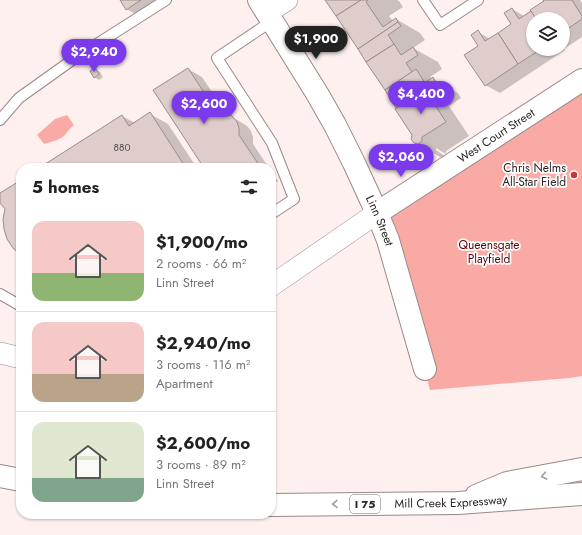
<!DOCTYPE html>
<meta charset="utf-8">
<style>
body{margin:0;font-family:Jost,sans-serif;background:#f6f6f6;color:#222;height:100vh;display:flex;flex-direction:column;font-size:15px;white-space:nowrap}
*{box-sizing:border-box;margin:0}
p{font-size:13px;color:#767676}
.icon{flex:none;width:22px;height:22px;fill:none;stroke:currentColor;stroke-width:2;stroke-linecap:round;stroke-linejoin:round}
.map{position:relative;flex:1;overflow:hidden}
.drawer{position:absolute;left:16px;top:163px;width:260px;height:356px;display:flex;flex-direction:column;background:#fff;border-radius:16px;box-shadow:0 1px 3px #0004}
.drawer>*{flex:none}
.tools{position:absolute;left:526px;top:12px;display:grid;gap:8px}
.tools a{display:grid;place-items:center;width:44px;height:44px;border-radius:50%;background:#fff;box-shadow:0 1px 3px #0004;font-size:20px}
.price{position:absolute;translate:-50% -34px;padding:0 9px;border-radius:14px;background:#7c3aed;color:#fff;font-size:13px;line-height:26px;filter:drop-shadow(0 1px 2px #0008)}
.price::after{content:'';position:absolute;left:50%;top:24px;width:12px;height:9px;margin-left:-6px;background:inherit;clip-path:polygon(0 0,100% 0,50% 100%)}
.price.selected{background:#222;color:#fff}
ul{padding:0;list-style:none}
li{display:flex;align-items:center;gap:12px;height:100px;padding:0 16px}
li+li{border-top:1px solid #e0e0e0}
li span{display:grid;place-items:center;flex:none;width:112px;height:80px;border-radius:12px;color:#555}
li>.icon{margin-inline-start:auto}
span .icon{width:48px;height:48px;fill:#fffc;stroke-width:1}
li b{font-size:17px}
h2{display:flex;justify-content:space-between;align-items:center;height:48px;padding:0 16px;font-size:17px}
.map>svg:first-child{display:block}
.green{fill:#faaaa4}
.shadow{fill:#0003;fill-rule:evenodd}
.building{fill:#decdcb;stroke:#9c8d8b}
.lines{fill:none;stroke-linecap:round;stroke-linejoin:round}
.service-casing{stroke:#998988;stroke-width:12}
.minor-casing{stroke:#998988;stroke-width:22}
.tertiary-casing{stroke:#998988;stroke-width:24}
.motorway-casing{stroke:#998988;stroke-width:24}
.service{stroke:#fff;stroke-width:10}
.minor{stroke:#fff;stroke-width:21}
.tertiary{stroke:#fff;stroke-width:22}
.motorway{stroke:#fff;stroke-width:22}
.oneway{stroke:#a09d9d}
.poi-dot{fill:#c63739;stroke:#fff;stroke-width:1.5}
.labels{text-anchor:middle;stroke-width:3.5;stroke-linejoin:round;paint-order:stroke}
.number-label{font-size:10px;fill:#58504e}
.shield{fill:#fff;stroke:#6b6766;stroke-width:1}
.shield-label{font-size:11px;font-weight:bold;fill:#2c2625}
.street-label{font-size:12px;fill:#2c2625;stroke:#fff}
.poi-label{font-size:12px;fill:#2c2625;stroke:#fff;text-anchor:end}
.park-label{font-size:12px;fill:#5c0008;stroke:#fff}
</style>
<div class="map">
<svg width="582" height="535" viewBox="0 0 582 535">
<rect width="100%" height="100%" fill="#fef0ee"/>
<g class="green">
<path d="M582,80V376L569,378L430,390L413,324L377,213Z"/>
<path d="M67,115L74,125C70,128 68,131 65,135C60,140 51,142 44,144L37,135L55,119Z"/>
</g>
<g class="shadow">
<path d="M121,0H159L136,14L126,9Z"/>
<path d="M326,0H397L399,1L403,7L389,16L393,21L396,19L420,33L425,40L413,48L438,62L442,69L430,77L431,79H433L458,93L461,98L449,106L469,136L446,151V154L436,148V150L445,156L443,158L440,157L415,142L413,134L398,108Z"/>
<path d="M544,0H580L582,3V37L564,49L565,50L500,93L485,85L479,46L478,32L490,39L512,24V9L524,16L545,1ZM533,19H563V49H533Z"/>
<path d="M95,69L100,72L103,77L99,80L94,77Z"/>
<path d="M188,69L202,77L226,113L247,126L251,131L253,137V144L269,168H205Z"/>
<path d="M150,114L168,124L197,168H41L122,116L135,123Z"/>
<path d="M271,171L278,181L271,186Z"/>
</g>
<g class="building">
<path d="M120,0H141L126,10Z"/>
<path d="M325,0H361L336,16Z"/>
<path d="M361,0H368L366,2L383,27L396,18L398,22L358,49L336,16Z"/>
<path d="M543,0H572L582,16V19L563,32V19H536L530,10L544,1Z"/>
<path d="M512,8L519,19L531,11L536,19H533V49H541L518,64L498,33L511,24L504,13Z"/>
<path d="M398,22L401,26L388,35L394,44L366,62L358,49Z"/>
<path d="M478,30L485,41L498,33L518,64L485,86L464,55L478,46L471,35Z"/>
<path d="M394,44L401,55L413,47L418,55L406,63L412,72L385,90L366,62Z"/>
<path d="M95,68L99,74L94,78L90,71Z"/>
<path d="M188,68L216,111L218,110L222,111L227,113L232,116L237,122L239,128V135L261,168H204L153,90Z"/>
<path d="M416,69L425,83L433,77L435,81L396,108L385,90Z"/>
<path d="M435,81L437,83L426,91L446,122L422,137V141L418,144L414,143L411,139L412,135L395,109Z"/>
<path d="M150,112L186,168H39L122,115L129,126Z"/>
<path d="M21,180V255L13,248L7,239L4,229L3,219L5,209L0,203V193Z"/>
</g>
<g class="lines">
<defs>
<g id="service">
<path d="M423,0L440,25L478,0"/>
<path d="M0,120L19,98L75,58L166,0"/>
<path d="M271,214L294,199L272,143L217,58L272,21"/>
<path d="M0,294L21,306"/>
</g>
<g id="minor">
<path d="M267,13L287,0"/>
<path d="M271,286L377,213"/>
<path d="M0,353L21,358"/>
</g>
<g id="tertiary">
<path id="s1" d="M259,0L318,95L335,125L354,163L377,213L388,240L425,369"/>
<path id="s2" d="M377,213L582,80"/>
</g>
<g id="motorway">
<path d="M0,476L21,480"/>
<path d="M476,496L507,483L582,469"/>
<path id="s3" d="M271,505L458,503L582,494"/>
</g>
</defs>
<use href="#service" class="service-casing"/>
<use href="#minor" class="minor-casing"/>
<use href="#tertiary" class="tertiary-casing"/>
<use href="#motorway" class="motorway-casing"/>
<use href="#service" class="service"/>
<use href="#minor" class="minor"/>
<use href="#tertiary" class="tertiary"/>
<use href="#motorway" class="motorway"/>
</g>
<defs><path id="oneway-chevron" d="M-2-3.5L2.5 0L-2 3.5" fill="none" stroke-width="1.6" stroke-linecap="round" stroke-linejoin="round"/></defs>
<g class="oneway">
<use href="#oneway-chevron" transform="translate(544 476) rotate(169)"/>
<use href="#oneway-chevron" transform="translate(335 504) rotate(179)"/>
</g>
<circle class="poi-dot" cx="574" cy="175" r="4"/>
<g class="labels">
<g class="number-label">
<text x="122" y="151">880</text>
</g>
<rect class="shield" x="350" y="495" width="30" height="18" rx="3"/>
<g class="shield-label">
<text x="365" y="508">I 75</text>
</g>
<g class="street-label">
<text dy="4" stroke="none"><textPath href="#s2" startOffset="142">West Court Street</textPath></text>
<text dy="4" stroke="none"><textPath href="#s1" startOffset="252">Linn Street</textPath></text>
<text dy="4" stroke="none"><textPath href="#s3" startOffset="180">Mill Creek Expressway</textPath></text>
</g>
<g class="poi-label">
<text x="566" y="172">Chris Nelms<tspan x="566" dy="14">All-Star Field</tspan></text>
</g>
<g class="park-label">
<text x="489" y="249">Queensgate<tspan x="489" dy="14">Playfield</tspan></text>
</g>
</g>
</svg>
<div class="tools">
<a><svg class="icon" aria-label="layers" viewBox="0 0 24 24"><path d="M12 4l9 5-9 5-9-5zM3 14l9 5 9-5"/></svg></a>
</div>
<b class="price selected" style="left:316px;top:60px">$1,900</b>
<b class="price" style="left:94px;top:73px">$2,940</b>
<b class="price" style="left:421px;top:115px">$4,400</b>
<b class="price" style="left:204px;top:125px">$2,600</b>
<b class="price" style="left:401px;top:178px">$2,060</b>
<section class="drawer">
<h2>5 homes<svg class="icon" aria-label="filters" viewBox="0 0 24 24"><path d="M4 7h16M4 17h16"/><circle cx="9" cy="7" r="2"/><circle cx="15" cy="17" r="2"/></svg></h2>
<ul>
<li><span style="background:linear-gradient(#f6c9c9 65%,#8fb573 0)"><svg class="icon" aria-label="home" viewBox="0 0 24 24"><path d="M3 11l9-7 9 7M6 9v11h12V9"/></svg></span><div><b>$1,900/mo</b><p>2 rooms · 66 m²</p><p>Linn Street</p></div></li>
<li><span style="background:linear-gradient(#f6c9c9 65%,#b9a48a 0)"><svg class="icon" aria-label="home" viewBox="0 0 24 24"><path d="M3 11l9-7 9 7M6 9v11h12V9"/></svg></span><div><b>$2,940/mo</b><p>3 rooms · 116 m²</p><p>Apartment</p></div></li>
<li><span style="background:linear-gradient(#dfe7d0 70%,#7fa58c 0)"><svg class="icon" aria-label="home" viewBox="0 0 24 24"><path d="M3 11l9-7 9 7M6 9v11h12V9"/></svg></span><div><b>$2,600/mo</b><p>3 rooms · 89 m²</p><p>Linn Street</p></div></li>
</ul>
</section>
</div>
